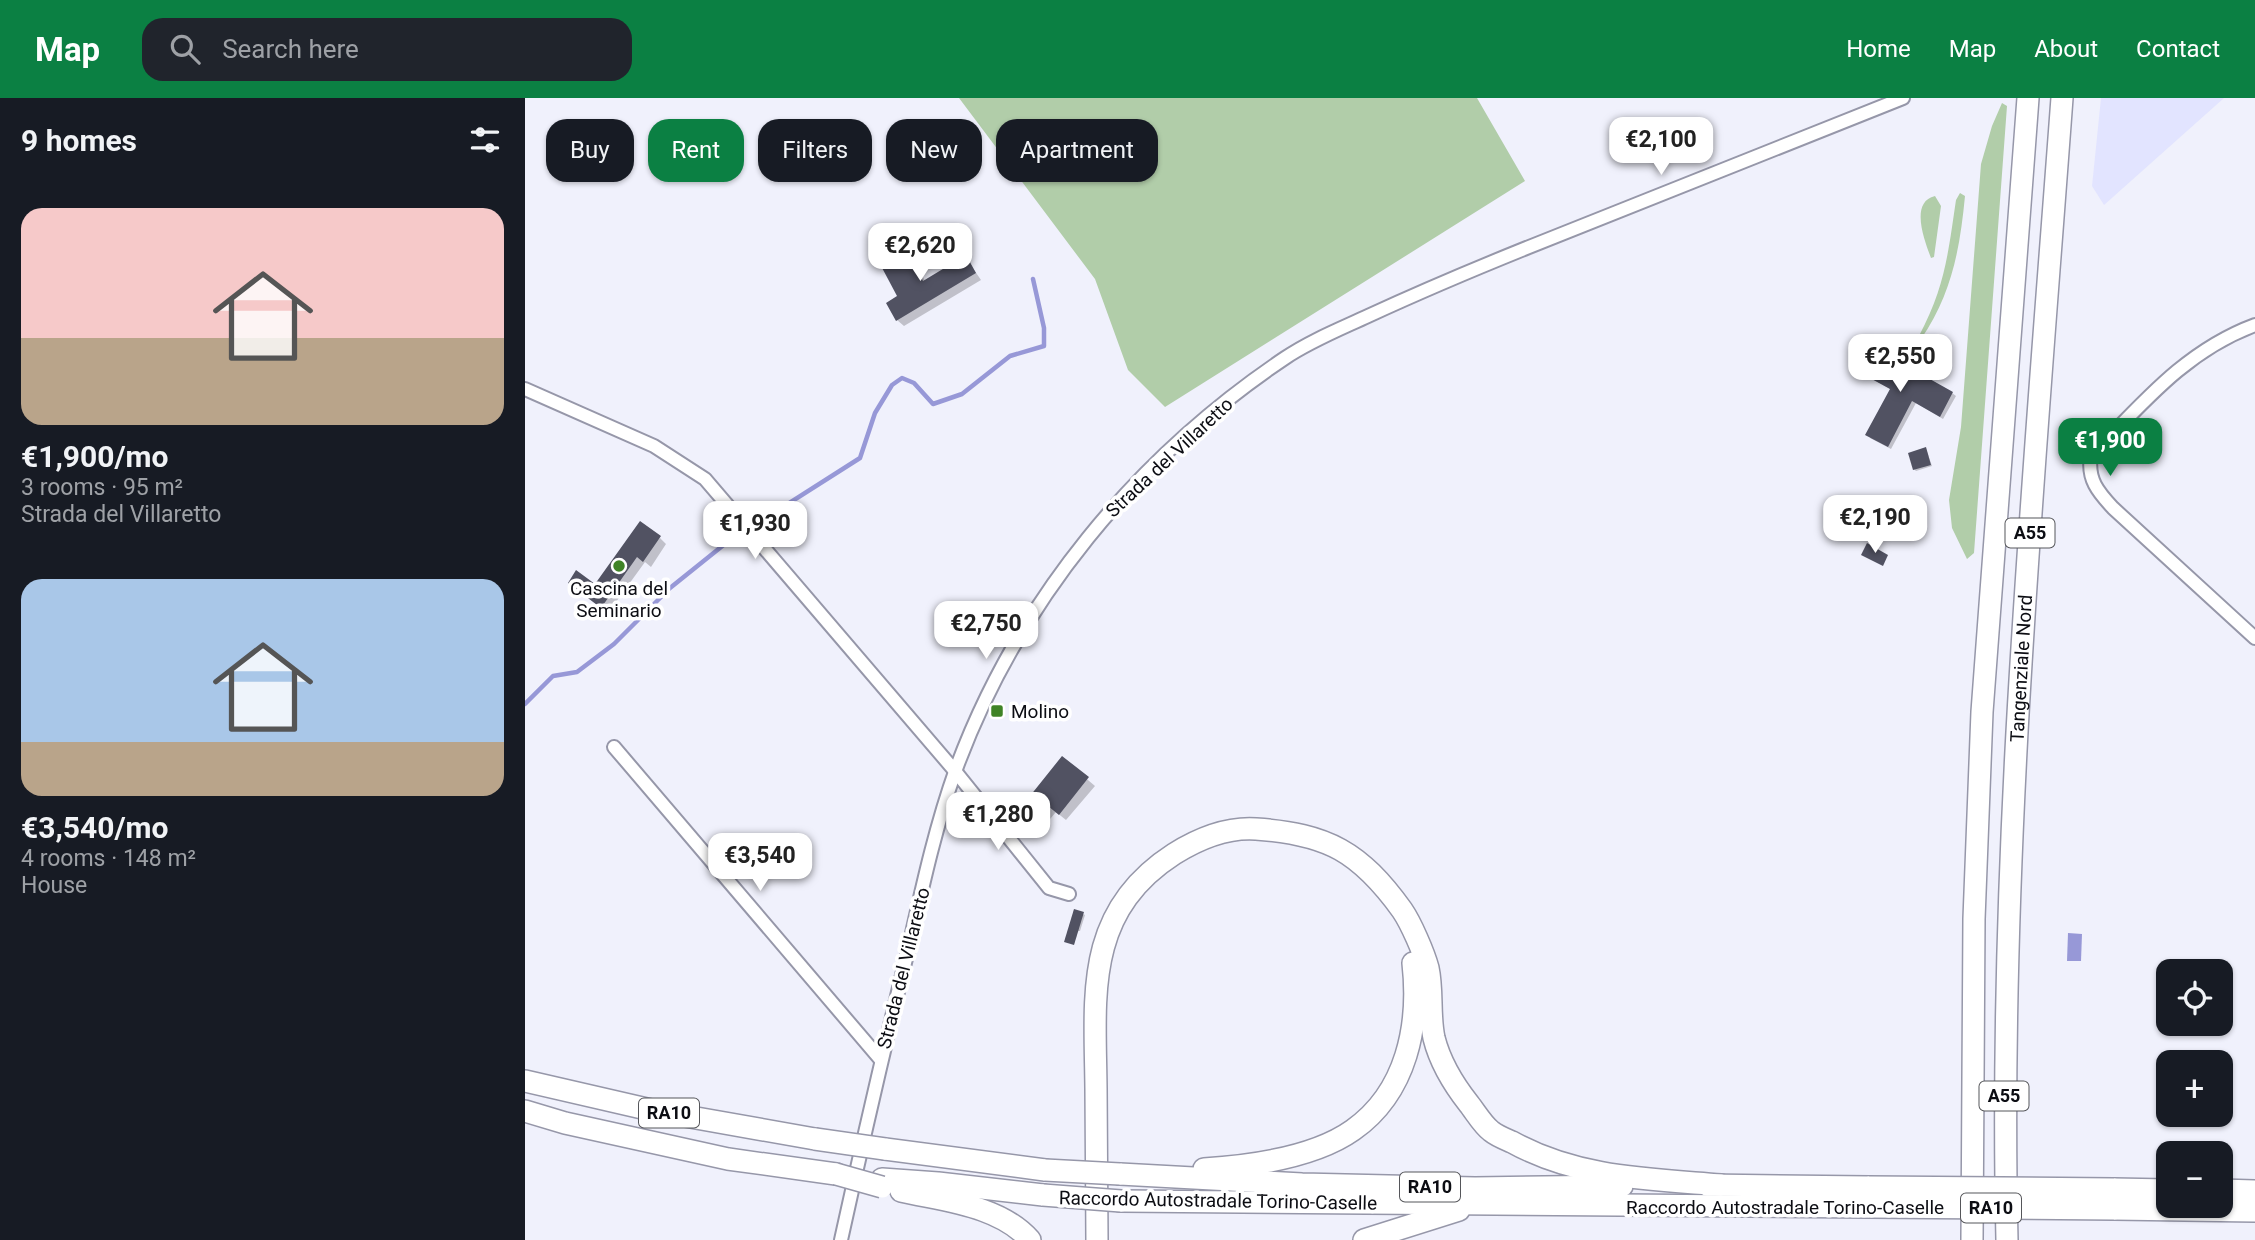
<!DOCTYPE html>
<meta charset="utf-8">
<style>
body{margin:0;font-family:Roboto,sans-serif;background:#20242c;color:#f1f3f6;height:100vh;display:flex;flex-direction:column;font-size:26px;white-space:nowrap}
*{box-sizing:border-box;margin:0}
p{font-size:23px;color:#9ea1a6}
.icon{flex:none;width:38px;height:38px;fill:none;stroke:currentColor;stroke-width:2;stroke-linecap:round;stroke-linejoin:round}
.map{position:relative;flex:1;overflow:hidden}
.panel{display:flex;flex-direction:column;background:#171b24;width:525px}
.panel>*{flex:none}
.hud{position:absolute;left:21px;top:21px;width:665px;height:63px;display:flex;gap:14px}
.buttons{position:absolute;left:1631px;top:861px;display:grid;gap:14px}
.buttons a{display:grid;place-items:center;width:77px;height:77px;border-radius:14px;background:#171b24;box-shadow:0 2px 5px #0004;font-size:35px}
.price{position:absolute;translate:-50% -60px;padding:0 16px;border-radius:14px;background:#fff;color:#222;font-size:23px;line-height:46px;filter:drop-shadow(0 2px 4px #0008)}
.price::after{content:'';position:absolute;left:50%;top:42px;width:21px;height:16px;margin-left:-10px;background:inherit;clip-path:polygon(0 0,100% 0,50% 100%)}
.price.active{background:#0b8043;color:#fff}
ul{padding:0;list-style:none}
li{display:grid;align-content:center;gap:14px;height:371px;padding:0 21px}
li span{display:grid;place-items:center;height:217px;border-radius:21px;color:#555}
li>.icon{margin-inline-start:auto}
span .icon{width:126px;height:126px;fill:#fffc;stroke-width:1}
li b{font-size:30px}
h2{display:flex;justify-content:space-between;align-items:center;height:84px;padding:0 21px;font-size:30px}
.tag{padding:0 24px;border-radius:21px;background:#171b24;box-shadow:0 2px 5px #0004;font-size:24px;line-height:63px}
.tag.active{background:#0b8043;color:#fff}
header{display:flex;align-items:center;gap:42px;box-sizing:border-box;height:98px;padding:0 35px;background:#0b8043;color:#fff}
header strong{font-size:33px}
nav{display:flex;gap:38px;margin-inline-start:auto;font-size:24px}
.search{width:490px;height:63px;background:#20242c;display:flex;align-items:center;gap:18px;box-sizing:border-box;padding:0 24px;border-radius:21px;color:#9ea1a6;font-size:26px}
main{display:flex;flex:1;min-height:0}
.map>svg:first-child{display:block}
.built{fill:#e2e4ff}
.green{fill:#b1cda9}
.water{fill:#9798d7}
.shadow{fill:#0003}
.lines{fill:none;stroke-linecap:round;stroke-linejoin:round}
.stream{stroke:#9798d7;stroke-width:4.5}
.building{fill:#515262}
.minor-casing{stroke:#9697a9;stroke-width:16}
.motorway-casing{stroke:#9697a9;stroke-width:24}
.minor{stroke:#fff;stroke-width:12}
.motorway{stroke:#fff;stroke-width:21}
.motorway-bridge-casing{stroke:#9697a9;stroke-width:24;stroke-linecap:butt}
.motorway-bridge{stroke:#fff;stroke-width:21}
.poi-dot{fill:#3f8326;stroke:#fff;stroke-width:2.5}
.labels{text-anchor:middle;stroke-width:7;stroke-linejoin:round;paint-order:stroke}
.shield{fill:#fff;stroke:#55565a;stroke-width:2}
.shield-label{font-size:18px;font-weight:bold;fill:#0c0d13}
.street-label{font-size:19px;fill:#0c0d13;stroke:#fff}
.poi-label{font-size:19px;fill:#0c0d13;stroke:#fff}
</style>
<header>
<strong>Map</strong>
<div class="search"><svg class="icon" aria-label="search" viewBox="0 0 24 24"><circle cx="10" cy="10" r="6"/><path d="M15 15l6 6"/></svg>Search here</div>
<nav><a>Home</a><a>Map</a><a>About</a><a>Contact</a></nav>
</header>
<main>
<section class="panel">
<h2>9 homes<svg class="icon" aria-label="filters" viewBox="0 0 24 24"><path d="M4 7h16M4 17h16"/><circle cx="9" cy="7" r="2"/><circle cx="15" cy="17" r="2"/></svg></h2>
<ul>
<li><span style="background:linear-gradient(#f6c9c9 60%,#b9a48a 0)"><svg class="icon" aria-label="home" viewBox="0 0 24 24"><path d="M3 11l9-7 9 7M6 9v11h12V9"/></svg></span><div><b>€1,900/mo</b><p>3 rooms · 95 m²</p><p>Strada del Villaretto</p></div></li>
<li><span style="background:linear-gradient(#a9c7e8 75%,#b9a48a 0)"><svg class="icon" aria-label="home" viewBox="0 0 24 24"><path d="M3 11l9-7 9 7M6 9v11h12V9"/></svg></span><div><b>€3,540/mo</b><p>4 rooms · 148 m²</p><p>House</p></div></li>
</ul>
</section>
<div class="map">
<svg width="1730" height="1142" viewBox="0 0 1730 1142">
<rect width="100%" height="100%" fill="#f0f1fc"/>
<path class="built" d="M1576,0H1699L1579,107L1567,88Z"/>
<g class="green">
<path d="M434,0H952L1000,83L640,309L603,272L570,181Z"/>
<path d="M1477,5L1482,8L1449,455L1442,461L1427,430L1424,402L1436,329L1456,66L1467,28Z"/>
<path d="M1435,95L1440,98C1435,150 1427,196 1396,241L1394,238C1420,189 1423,156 1431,102Z"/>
<path d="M1410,98L1416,108L1409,159L1406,160C1400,144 1384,104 1410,98Z"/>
</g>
<path class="water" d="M1543,835L1557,836L1556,863H1542Z"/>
<g class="shadow">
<path d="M382,154L389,160L400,183L441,160L456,182L379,228L372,222Z"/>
<path d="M1334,273L1427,295L1431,298L1418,321L1391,305L1366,351L1345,340L1367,292Z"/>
<path d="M1401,351L1407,368L1391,373L1389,371Z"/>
<path d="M135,440L141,446L126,469L120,464L83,515L45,485L71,488Z"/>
<path d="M537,660L570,688L541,722L531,714L525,721L510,710Z"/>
<path d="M558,816L560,817L555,833H545Z"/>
</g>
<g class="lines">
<g class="stream">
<path d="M236,423L335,360L350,315L367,287L377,280L389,285L408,306L437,296L485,258L519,248V230L508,181"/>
<path d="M0,606L28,578L52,574L89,546L145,490L211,437"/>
</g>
</g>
<g class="building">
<path d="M383,152L398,183L441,157L451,175L371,223L361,205L372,198L355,166Z"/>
<path d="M1346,248L1428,294L1415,319L1387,303L1363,349L1340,337L1365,291L1332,273Z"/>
<path d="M1401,349L1406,367L1388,372L1383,355Z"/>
<path d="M115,423L136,438L118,464L112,459L76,510L43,485L51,472L70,486Z"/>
<path d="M1342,445L1363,457L1358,468L1336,457Z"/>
<path d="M537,658L564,679L534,717L523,708L517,716L501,703Z"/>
<path d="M549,811L559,814L549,847L539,844Z"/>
</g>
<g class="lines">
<defs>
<g id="minor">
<path d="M1730,227C1660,253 1617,306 1566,358C1562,381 1573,394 1588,410L1730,540"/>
<path d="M0,291L129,348L180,381L430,673L524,790L544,796"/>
<path d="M89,649L356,962"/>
<path d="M316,1142C338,1042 361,943 385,844C398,786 411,727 431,671C493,503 611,360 760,260C785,243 815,231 843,218C895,194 947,172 999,151C1126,101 1252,50 1378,0"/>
</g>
<g id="motorway">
<path d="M0,983L126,1012L290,1041"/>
<path d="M0,1013L40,1025L203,1061L311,1076"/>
<path d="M360,1051L520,1072"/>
<path d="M679,1071C725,1068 790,1059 828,1032C882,994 895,927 888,865"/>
<path d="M595,1076L777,1086L950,1090L1097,1088"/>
<path d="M357,1081L413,1085L518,1097"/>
<path d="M1182,1087L1344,1089"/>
<path d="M1589,1091L1643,1092"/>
<path d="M1696,1092L1730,1093"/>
<path d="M376,1093C419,1103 474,1107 505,1142"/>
<path d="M596,1103L1344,1109"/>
<path d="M1589,1111L1730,1113"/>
<path d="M572,1142C572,1091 571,1041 571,990C570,897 559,814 649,756C673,741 702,729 731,731C803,736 835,754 877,812C886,825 899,855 903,870C908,893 904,917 909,940C915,964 929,987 944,1006C951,1015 958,1027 966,1033C972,1038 980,1041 987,1044C1052,1080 1123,1081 1196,1087"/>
<path d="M839,1142L934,1112"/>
<path d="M1447,1142L1449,821L1457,614L1503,0"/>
<path id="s1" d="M1482,1142C1473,760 1509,380 1537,0"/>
</g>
</defs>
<use href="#minor" class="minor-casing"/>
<use href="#motorway" class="motorway-casing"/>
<use href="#minor" class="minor"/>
<use href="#motorway" class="motorway"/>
<defs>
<g id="motorway-bridge">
<path d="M290,1041L360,1051"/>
<path d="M520,1072L595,1076"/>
<path d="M311,1076L357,1089"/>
<path d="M1344,1089L1589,1091"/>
<path d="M518,1097L596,1103"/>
<path d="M1344,1109L1589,1111"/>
</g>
</defs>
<use href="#motorway-bridge" class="motorway-bridge-casing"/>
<use href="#motorway-bridge" class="motorway-bridge"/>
</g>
<g class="poi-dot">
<circle cx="94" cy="468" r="7"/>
<rect x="465" y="606" width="14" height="14" rx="3.5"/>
</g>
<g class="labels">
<g class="shield">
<rect x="1480.5" y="420.5" width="49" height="29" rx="5"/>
<rect x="1454.5" y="983.5" width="49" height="29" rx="5"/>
<rect x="114" y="1000.5" width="60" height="29" rx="5"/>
<rect x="875" y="1074.5" width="60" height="29" rx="5"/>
<rect x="1436" y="1095.5" width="60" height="29" rx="5"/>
</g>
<g class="shield-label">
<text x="1505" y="441">A55</text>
<text x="1479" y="1004">A55</text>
<text x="144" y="1021">RA10</text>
<text x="905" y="1095">RA10</text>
<text x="1466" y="1116">RA10</text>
</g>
<g class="street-label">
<text transform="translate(644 359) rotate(-43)" y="7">Strada del Villaretto</text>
<text dy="7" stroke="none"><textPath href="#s1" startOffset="572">Tangenziale Nord</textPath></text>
<text transform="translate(378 870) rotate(-76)" y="7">Strada del Villaretto</text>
<text transform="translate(693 1102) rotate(1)" y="7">Raccordo Autostradale Torino-Caselle</text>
<text x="1260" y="1116">Raccordo Autostradale Torino-Caselle</text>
</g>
<g class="poi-label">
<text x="94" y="497">Cascina del<tspan x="94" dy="22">Seminario</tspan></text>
<text x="486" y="620" text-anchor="start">Molino</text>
</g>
</g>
</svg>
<div class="buttons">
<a><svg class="icon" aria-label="locate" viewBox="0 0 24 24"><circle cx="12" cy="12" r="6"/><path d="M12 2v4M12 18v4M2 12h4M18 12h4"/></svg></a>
<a>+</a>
<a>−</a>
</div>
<b class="price" style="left:1136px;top:79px">€2,100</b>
<b class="price" style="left:395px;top:185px">€2,620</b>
<b class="price" style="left:1375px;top:296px">€2,550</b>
<b class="price active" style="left:1585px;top:380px">€1,900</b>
<b class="price" style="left:1350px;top:457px">€2,190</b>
<b class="price" style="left:230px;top:463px">€1,930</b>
<b class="price" style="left:461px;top:563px">€2,750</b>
<b class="price" style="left:473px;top:754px">€1,280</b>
<b class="price" style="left:235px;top:795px">€3,540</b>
<div class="hud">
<a class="tag">Buy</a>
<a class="tag active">Rent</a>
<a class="tag">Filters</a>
<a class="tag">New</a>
<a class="tag">Apartment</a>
</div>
</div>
</main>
